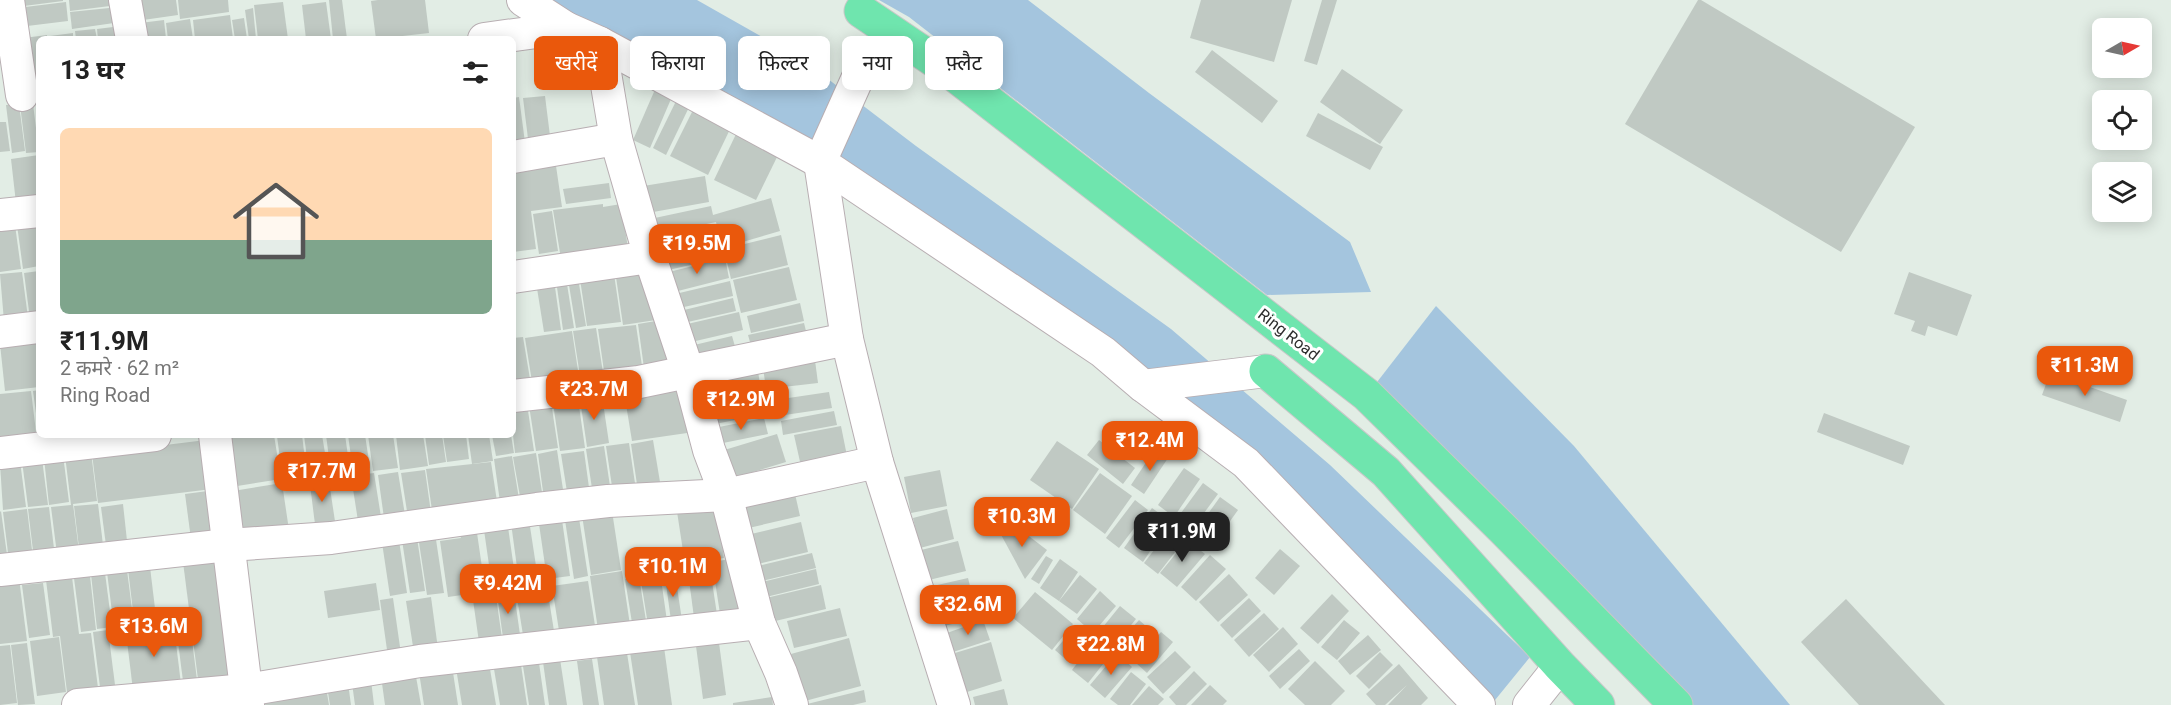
<!DOCTYPE html>
<html lang="hi">
<meta charset="utf-8">
<style>
body{margin:0;font-family:Roboto,"Noto Sans Devanagari",sans-serif;background:#f6f6f6;color:#222;height:100vh;display:flex;flex-direction:column;font-size:22px;white-space:nowrap}
*{box-sizing:border-box;margin:0}
p{font-size:20px;color:#767676}
.icon{flex:none;width:33px;height:33px;fill:none;stroke:currentColor;stroke-width:2;stroke-linecap:round;stroke-linejoin:round}
.map{position:relative;flex:1;overflow:hidden}
.sheet{position:absolute;left:36px;top:36px;width:480px;height:402px;display:flex;flex-direction:column;background:#fff;border-radius:9px;box-shadow:0 3px 15px #0003}
.sheet>*{flex:none}
.top-card{position:absolute;left:534px;top:36px;width:570px;height:54px;display:flex;gap:12px}
.needle{width:39px;rotate:81deg}
.fabs{position:absolute;left:2092px;top:18px;display:grid;gap:12px}
.fabs a{display:grid;place-items:center;width:60px;height:60px;border-radius:9px;background:#fff;box-shadow:0 3px 15px #0003;font-size:30px}
.price{position:absolute;translate:-50% -51px;padding:0 14px;border-radius:12px;background:#ea580c;color:#fff;font-size:20px;line-height:39px;filter:drop-shadow(0 2px 3px #0008)}
.price::after{content:'';position:absolute;left:50%;top:36px;width:18px;height:14px;margin-left:-9px;background:inherit;clip-path:polygon(0 0,100% 0,50% 100%)}
.price.active{background:#222;color:#fff}
ul{padding:0;list-style:none}
li{display:grid;align-content:center;gap:12px;height:318px;padding:0 24px}
li span{display:grid;place-items:center;height:186px;border-radius:9px;color:#555}
li>.icon{margin-inline-start:auto}
span .icon{width:108px;height:108px;fill:#fffc;stroke-width:1}
li b{font-size:26px}
h2{display:flex;justify-content:space-between;align-items:center;height:72px;padding:0 24px;font-size:26px}
.pill{padding:0 21px;border-radius:9px;background:#fff;box-shadow:0 3px 15px #0003;font-size:21px;line-height:54px}
.pill.active{background:#ea580c;color:#fff}
.map>svg:first-child{display:block}
.green{fill:#a4c5de}
.building{fill:#c0c9c3}
.lines{fill:none;stroke-linecap:round;stroke-linejoin:round}
.minor-casing{stroke:#b8aeb2;stroke-width:34}
.major-casing{stroke:#c8c8c8;stroke-width:35}
.minor{stroke:#fff;stroke-width:32}
.major{stroke:#6fe5ae;stroke-width:33}
.labels{text-anchor:middle;stroke-width:6;stroke-linejoin:round;paint-order:stroke}
.street-label{font-size:16px;fill:#2d2d2d;stroke:#fff}
</style>
<div class="map">
<svg width="2171" height="705" viewBox="0 0 2171 705">
<rect width="100%" height="100%" fill="#e2ede5"/>
<g class="green">
<path d="M521,0H697L803,60L916,146L1171,329L1330,465L1530,657L1491,705L1246,463L820,162Z"/>
<path d="M879,0H1028L1149,93L1350,242L1371,292L1267,295L909,17Z"/>
<path d="M1436,306L1574,446L1790,705H1676L1367,395Z"/>
</g>
<g class="building">
<path d="M15,0H63V1L16,7Z"/>
<path d="M69,0H117L118,5L70,11Z"/>
<path d="M134,0H176L178,15L136,21Z"/>
<path d="M178,0H228L229,12L180,19Z"/>
<path d="M329,0H342L347,39H333Z"/>
<path d="M378,0H425L429,33L376,39L371,1Z"/>
<path d="M1201,0H1292L1274,62L1190,38Z"/>
<path d="M1322,0H1337L1317,65L1304,61Z"/>
<path d="M1698,0H1701L1915,127L1841,252L1625,124Z"/>
<path d="M66,2L68,21L19,27L17,8Z"/>
<path d="M283,2L288,39H258L254,5Z"/>
<path d="M326,2L331,39H306L302,5Z"/>
<path d="M119,7L121,22L72,29L70,12Z"/>
<path d="M253,8L256,39H249L245,10Z"/>
<path d="M230,15L233,39H195L193,20Z"/>
<path d="M244,18L247,39H235L232,20Z"/>
<path d="M190,19L193,39H168L166,23Z"/>
<path d="M164,20L166,39H142L140,23Z"/>
<path d="M121,26L123,39H98L97,29Z"/>
<path d="M95,29L97,39H76L75,31Z"/>
<path d="M73,33V39H50V36Z"/>
<path d="M47,35V39H39V79L22,81L16,39Z"/>
<path d="M1212,50L1278,101L1262,123L1195,72Z"/>
<path d="M1342,69L1403,110L1380,144L1320,102Z"/>
<path d="M657,85L674,92L650,148L633,140Z"/>
<path d="M679,95L692,101L666,155L653,148Z"/>
<path d="M545,96L551,144L529,147L523,98Z"/>
<path d="M519,97L526,150L513,152V98Z"/>
<path d="M19,104L25,151L12,153L6,105Z"/>
<path d="M33,104L39,152L26,153L20,105Z"/>
<path d="M696,104L733,123L708,175L670,156Z"/>
<path d="M1318,113L1383,147L1370,170L1306,136Z"/>
<path d="M0,122H6L10,151L0,152Z"/>
<path d="M737,132L779,153L756,200L714,180Z"/>
<path d="M39,155V200L16,203L11,159Z"/>
<path d="M555,159L562,207L531,211L536,249L513,252V163Z"/>
<path d="M705,176L709,202L642,214L637,187Z"/>
<path d="M609,183L611,198L566,204L563,189Z"/>
<path d="M771,198L780,231L722,248L716,222L654,235L650,219L711,206L713,215Z"/>
<path d="M603,204V207L621,204L628,248L561,259L553,210Z"/>
<path d="M552,211L558,251L539,254L533,214Z"/>
<path d="M38,223L39,266L23,269L17,225Z"/>
<path d="M15,225L21,269L0,272V226Z"/>
<path d="M714,226L721,258L664,271L656,239Z"/>
<path d="M781,235L788,265L731,279L724,249Z"/>
<path d="M725,258L729,278L670,293L665,273Z"/>
<path d="M789,267L797,300L741,313L733,280Z"/>
<path d="M39,271V318L30,319L24,273Z"/>
<path d="M22,272L28,318L4,321L0,274Z"/>
<path d="M649,272L656,320L623,325L616,277Z"/>
<path d="M1909,272L1972,295L1957,336L1928,326L1925,336L1911,331L1915,321L1894,314Z"/>
<path d="M614,274L621,322L587,326L580,279Z"/>
<path d="M566,278L574,328L563,330L556,280Z"/>
<path d="M578,278L586,326L576,328L568,279Z"/>
<path d="M554,280L561,330L544,332L536,282Z"/>
<path d="M730,281L733,296L675,309L671,295Z"/>
<path d="M733,298L736,311L679,324L676,312Z"/>
<path d="M800,303L804,321L751,333L747,316Z"/>
<path d="M739,312L743,330L687,343L683,325Z"/>
<path d="M662,320L669,364L644,368L638,324Z"/>
<path d="M804,323L807,335L752,349L748,335Z"/>
<path d="M636,325L643,373L605,378L598,329Z"/>
<path d="M596,328L604,379L581,382L573,331Z"/>
<path d="M572,331L579,377L533,388L525,338Z"/>
<path d="M39,336V387L5,391L0,344Z"/>
<path d="M732,336L736,350L693,360L690,346Z"/>
<path d="M523,337L531,385L513,388V338Z"/>
<path d="M814,353L818,383L766,389L762,360Z"/>
<path d="M757,365L760,384L705,394L702,377Z"/>
<path d="M2050,373L2127,400L2120,422L2042,395Z"/>
<path d="M687,383L694,432L632,441L624,392Z"/>
<path d="M760,387L762,398L708,408L706,398Z"/>
<path d="M39,390V428H38L33,391Z"/>
<path d="M31,391L37,440L0,444V394Z"/>
<path d="M829,392L832,408L778,416L775,400Z"/>
<path d="M602,396L609,443L587,447L580,399Z"/>
<path d="M578,399L585,448L560,451L553,403Z"/>
<path d="M762,400L765,414L710,425L707,411Z"/>
<path d="M551,402L558,448L536,451L529,405Z"/>
<path d="M527,404L534,451L515,453L513,435V406Z"/>
<path d="M834,411L837,425L783,435L781,421Z"/>
<path d="M1824,413L1910,446L1903,465L1817,432Z"/>
<path d="M764,418L768,434L718,444L714,428Z"/>
<path d="M841,426L849,466L803,475L794,435Z"/>
<path d="M777,434L786,462L730,479L721,451Z"/>
<path d="M248,435H274L281,479L231,487L223,439Z"/>
<path d="M302,435L307,476L283,482L277,436Z"/>
<path d="M304,435H322L328,471L309,474Z"/>
<path d="M326,435H345L350,470L331,473Z"/>
<path d="M348,435H365L370,468L353,471Z"/>
<path d="M368,435H393L398,468L373,471Z"/>
<path d="M396,435H423L428,466L400,470Z"/>
<path d="M425,435H442L446,462L429,465Z"/>
<path d="M443,435H466L469,459L447,462Z"/>
<path d="M468,435H489L493,461L472,464Z"/>
<path d="M492,435H511L514,453L496,456Z"/>
<path d="M206,440L212,489L98,503L92,454Z"/>
<path d="M653,440L661,488L638,491L631,444Z"/>
<path d="M1099,440L1135,468L1123,484L1087,455Z"/>
<path d="M1057,441L1099,469L1072,509L1030,480Z"/>
<path d="M629,443L636,490L613,493L606,446Z"/>
<path d="M604,446L611,493L593,495L586,449Z"/>
<path d="M1155,449L1168,458L1144,494L1131,485Z"/>
<path d="M557,450L564,496L544,499L538,454Z"/>
<path d="M584,451L590,495L568,498L561,454Z"/>
<path d="M91,452L97,501L73,504L79,551L57,554L51,507L71,505L65,455Z"/>
<path d="M536,453L543,499L521,502L513,457Z"/>
<path d="M63,455L69,502L49,505L44,458Z"/>
<path d="M512,456L519,499L500,502L494,459Z"/>
<path d="M42,459L48,505L28,507L22,461Z"/>
<path d="M20,461L26,507L3,510L0,464Z"/>
<path d="M491,462L498,508L433,517L426,469Z"/>
<path d="M1184,468L1200,479L1174,517L1158,505Z"/>
<path d="M425,470L432,520L409,524L401,473Z"/>
<path d="M940,470L947,506L911,513L904,477Z"/>
<path d="M398,472L405,515L384,518L378,475Z"/>
<path d="M374,473L381,517L358,521L351,476Z"/>
<path d="M1100,473L1132,496L1105,534L1073,510Z"/>
<path d="M328,475L336,528L316,532L309,477Z"/>
<path d="M282,483L289,530L239,537L233,491Z"/>
<path d="M1203,483L1218,494L1193,528L1178,517Z"/>
<path d="M793,485L800,516L740,530L732,499Z"/>
<path d="M208,491L214,537L191,539L185,494Z"/>
<path d="M1220,497L1238,510L1215,542L1197,529Z"/>
<path d="M716,499L724,558L685,564L676,505Z"/>
<path d="M1135,500L1148,510L1119,548L1106,538Z"/>
<path d="M98,504L104,553L80,556L74,506Z"/>
<path d="M123,504L128,550L107,553L101,507Z"/>
<path d="M49,507L55,557L34,559L28,509Z"/>
<path d="M1152,508L1170,521L1143,562L1124,548Z"/>
<path d="M27,509L33,558L9,561L3,512Z"/>
<path d="M947,509L954,539L920,548L913,518Z"/>
<path d="M1,511L8,562H0V512Z"/>
<path d="M612,511L621,570L591,575L582,515Z"/>
<path d="M579,518L588,576L574,579L565,520Z"/>
<path d="M529,520L538,579L519,582L511,523Z"/>
<path d="M562,520L570,576L547,579L539,524Z"/>
<path d="M1009,521L1047,550L1025,579L999,531Z"/>
<path d="M801,522L808,552L754,565L747,535Z"/>
<path d="M508,527L516,583L492,586L484,530Z"/>
<path d="M1172,527L1186,538L1158,574L1144,563Z"/>
<path d="M435,533L444,593L427,595L418,536Z"/>
<path d="M477,533L485,588L468,591L469,594L448,597L440,541L461,538L460,535Z"/>
<path d="M398,534L407,593L390,596L381,536Z"/>
<path d="M417,538L425,591L410,593L402,540Z"/>
<path d="M1187,540L1205,554L1177,587L1160,573Z"/>
<path d="M958,541L966,571L929,580L921,550Z"/>
<path d="M1280,549L1300,566L1274,595L1255,578Z"/>
<path d="M812,553L816,568L758,582L754,567Z"/>
<path d="M1210,555L1226,569L1196,601L1181,587Z"/>
<path d="M1046,556L1053,560L1039,584L1031,579Z"/>
<path d="M218,558L234,683L199,687L183,562Z"/>
<path d="M736,558L745,616L721,620L712,562Z"/>
<path d="M1060,559L1078,572L1059,601L1040,588Z"/>
<path d="M709,562L718,621L695,625L687,565Z"/>
<path d="M150,567L157,625L135,628L128,569Z"/>
<path d="M674,567L683,627L672,628L664,569Z"/>
<path d="M816,569L819,584L766,597L762,582Z"/>
<path d="M127,570L134,625L114,628L107,572Z"/>
<path d="M622,571L631,632L599,636L590,576Z"/>
<path d="M660,572L668,628L649,631L640,575Z"/>
<path d="M105,573L112,627L97,629L91,574Z"/>
<path d="M1229,574L1248,595L1218,622L1199,602Z"/>
<path d="M1080,575L1097,589L1077,614L1059,601Z"/>
<path d="M90,576L96,630L81,632L74,578Z"/>
<path d="M72,577L79,634L91,633L98,688L67,692L60,636L53,637L46,580Z"/>
<path d="M639,577L647,627L633,629L625,579Z"/>
<path d="M19,578L27,641L0,644V581Z"/>
<path d="M968,578L973,598L938,607L933,586Z"/>
<path d="M546,581L554,631L523,635L515,585Z"/>
<path d="M588,581L596,632L560,637L552,586Z"/>
<path d="M43,583L50,635L29,638L22,585Z"/>
<path d="M376,583L380,610L328,618L324,591Z"/>
<path d="M513,585L521,642L504,645L496,587Z"/>
<path d="M821,585L826,609L771,622L766,598Z"/>
<path d="M495,590L503,645L480,649L472,593Z"/>
<path d="M1100,591L1116,606L1093,633L1077,619Z"/>
<path d="M1035,592L1073,624L1052,650L1013,618Z"/>
<path d="M1332,594L1349,611L1318,644L1300,628Z"/>
<path d="M431,597L438,649L414,653L406,601Z"/>
<path d="M393,598L401,654L388,657L380,600Z"/>
<path d="M1249,598L1261,611L1232,638L1220,625Z"/>
<path d="M977,599L981,617L944,626L939,609Z"/>
<path d="M1846,599L1945,705H1859L1801,642Z"/>
<path d="M1120,606L1136,619L1110,651L1094,638Z"/>
<path d="M840,608L847,636L794,648L787,621Z"/>
<path d="M1264,613L1279,629L1249,657L1234,640Z"/>
<path d="M189,616L198,688L184,689L175,618Z"/>
<path d="M983,620L990,640L953,652L947,633Z"/>
<path d="M1139,620L1155,634L1133,659L1117,645Z"/>
<path d="M1344,620L1360,633L1337,660L1321,647Z"/>
<path d="M1076,626L1091,640L1070,663L1055,650Z"/>
<path d="M174,627L181,684L133,690L126,633Z"/>
<path d="M1283,627L1298,644L1269,672L1253,655Z"/>
<path d="M108,630L115,685L100,687L93,632Z"/>
<path d="M1161,632L1173,642L1147,673L1136,663Z"/>
<path d="M1368,635L1381,650L1350,675L1338,661Z"/>
<path d="M59,637L66,692L37,696L30,641Z"/>
<path d="M849,638L861,686L805,701L791,654Z"/>
<path d="M1094,641L1111,654L1088,683L1072,670Z"/>
<path d="M991,642L1002,681L967,692L955,653Z"/>
<path d="M27,643L35,704L18,705L11,645Z"/>
<path d="M719,643L726,695L703,699L696,646Z"/>
<path d="M10,645L17,703L0,705V646Z"/>
<path d="M664,647L672,705H638L630,652Z"/>
<path d="M1299,649L1310,661L1280,689L1269,676Z"/>
<path d="M1175,651L1191,667L1163,694L1147,677Z"/>
<path d="M1380,652L1393,665L1369,689L1356,676Z"/>
<path d="M627,653L635,705H604L597,657Z"/>
<path d="M1117,653L1132,667L1105,698L1090,685Z"/>
<path d="M560,659L567,705H549L543,662Z"/>
<path d="M592,659L599,705H583L577,661Z"/>
<path d="M1315,661L1345,691L1331,705H1305L1288,689Z"/>
<path d="M489,663L496,705H462L456,668Z"/>
<path d="M539,663L545,705H529L523,666Z"/>
<path d="M1399,664L1428,698L1421,705H1388L1407,685L1385,705H1376L1366,694Z"/>
<path d="M521,665L527,705H500L494,669Z"/>
<path d="M452,666L458,705H424L419,672Z"/>
<path d="M415,671L421,705H385L381,676Z"/>
<path d="M1194,671L1207,684L1186,705H1176L1169,697Z"/>
<path d="M1131,672L1146,684L1130,705H1118L1110,699Z"/>
<path d="M371,680L374,705H355L352,683Z"/>
<path d="M325,681L329,705H253Z"/>
<path d="M348,683L351,705H330L327,686Z"/>
<path d="M1210,685L1227,701L1223,705H1191Z"/>
<path d="M1149,686L1164,699L1158,705H1132Z"/>
<path d="M1004,689L1008,705H975L973,697Z"/>
<path d="M864,690L866,702L853,705H803Z"/>
<path d="M772,697L773,705H733V703Z"/>
</g>
<g class="lines">
<defs>
<g id="minor">
<path d="M8,0L22,95"/>
<path d="M125,0L132,39"/>
<path d="M523,0L566,28L600,43L820,162L1103,352L1143,386L1246,463L1479,705"/>
<path d="M484,39L566,28"/>
<path d="M859,75L820,162L847,339L877,462L954,705"/>
<path d="M513,157L616,139L600,43"/>
<path d="M0,215L39,211"/>
<path d="M650,257L688,371L709,450L726,495L759,623L781,673L792,705"/>
<path d="M513,277L650,257L616,139"/>
<path d="M0,332L39,327"/>
<path d="M1143,386L1266,371"/>
<path d="M513,396L639,382L847,339"/>
<path d="M215,435L248,705"/>
<path d="M0,453L155,435"/>
<path d="M0,570L228,545L331,538L537,509L608,501L726,495L877,462"/>
<path d="M78,705L246,690L420,661L759,623"/>
<path d="M1529,705L1560,666"/>
</g>
<g id="major">
<path d="M861,11L944,67L1367,395L1505,531L1676,705"/>
<path d="M1266,371L1386,472L1560,666L1598,705"/>
</g>
</defs>
<use href="#minor" class="minor-casing"/>
<use href="#major" class="major-casing"/>
<use href="#minor" class="minor"/>
<use href="#major" class="major"/>
</g>
<g class="labels">
<g class="street-label">
<text transform="translate(1289 334) rotate(38)" y="6">Ring Road</text>
</g>
</g>
</svg>
<div class="fabs">
<a><svg class="needle" viewBox="-14 -14 28 28"><path d="M0-13l5 13h-10z" fill="#e53935"/><path d="M0 13l5-13h-10z" fill="#767676"/></svg></a>
<a><svg class="icon" aria-label="locate" viewBox="0 0 24 24"><circle cx="12" cy="12" r="6"/><path d="M12 2v4M12 18v4M2 12h4M18 12h4"/></svg></a>
<a><svg class="icon" aria-label="layers" viewBox="0 0 24 24"><path d="M12 4l9 5-9 5-9-5zM3 14l9 5 9-5"/></svg></a>
</div>
<b class="price" style="left:697px;top:275px">₹19.5M</b>
<b class="price" style="left:2085px;top:397px">₹11.3M</b>
<b class="price" style="left:594px;top:421px">₹23.7M</b>
<b class="price" style="left:741px;top:431px">₹12.9M</b>
<b class="price" style="left:1150px;top:472px">₹12.4M</b>
<b class="price" style="left:322px;top:503px">₹17.7M</b>
<b class="price" style="left:1022px;top:548px">₹10.3M</b>
<b class="price active" style="left:1182px;top:563px">₹11.9M</b>
<b class="price" style="left:673px;top:598px">₹10.1M</b>
<b class="price" style="left:508px;top:615px">₹9.42M</b>
<b class="price" style="left:968px;top:636px">₹32.6M</b>
<b class="price" style="left:154px;top:658px">₹13.6M</b>
<b class="price" style="left:1111px;top:676px">₹22.8M</b>
<div class="top-card">
<a class="pill active">खरीदें</a>
<a class="pill">किराया</a>
<a class="pill">फ़िल्टर</a>
<a class="pill">नया</a>
<a class="pill">फ़्लैट</a>
</div>
<section class="sheet">
<h2>13 घर<svg class="icon" aria-label="filters" viewBox="0 0 24 24"><path d="M4 7h16M4 17h16"/><circle cx="9" cy="7" r="2"/><circle cx="15" cy="17" r="2"/></svg></h2>
<ul>
<li><span style="background:linear-gradient(#ffd9b3 60%,#7fa58c 0)"><svg class="icon" aria-label="home" viewBox="0 0 24 24"><path d="M3 11l9-7 9 7M6 9v11h12V9"/></svg></span><div><b>₹11.9M</b><p>2 कमरे · 62 m²</p><p>Ring Road</p></div></li>
</ul>
</section>
</div>
